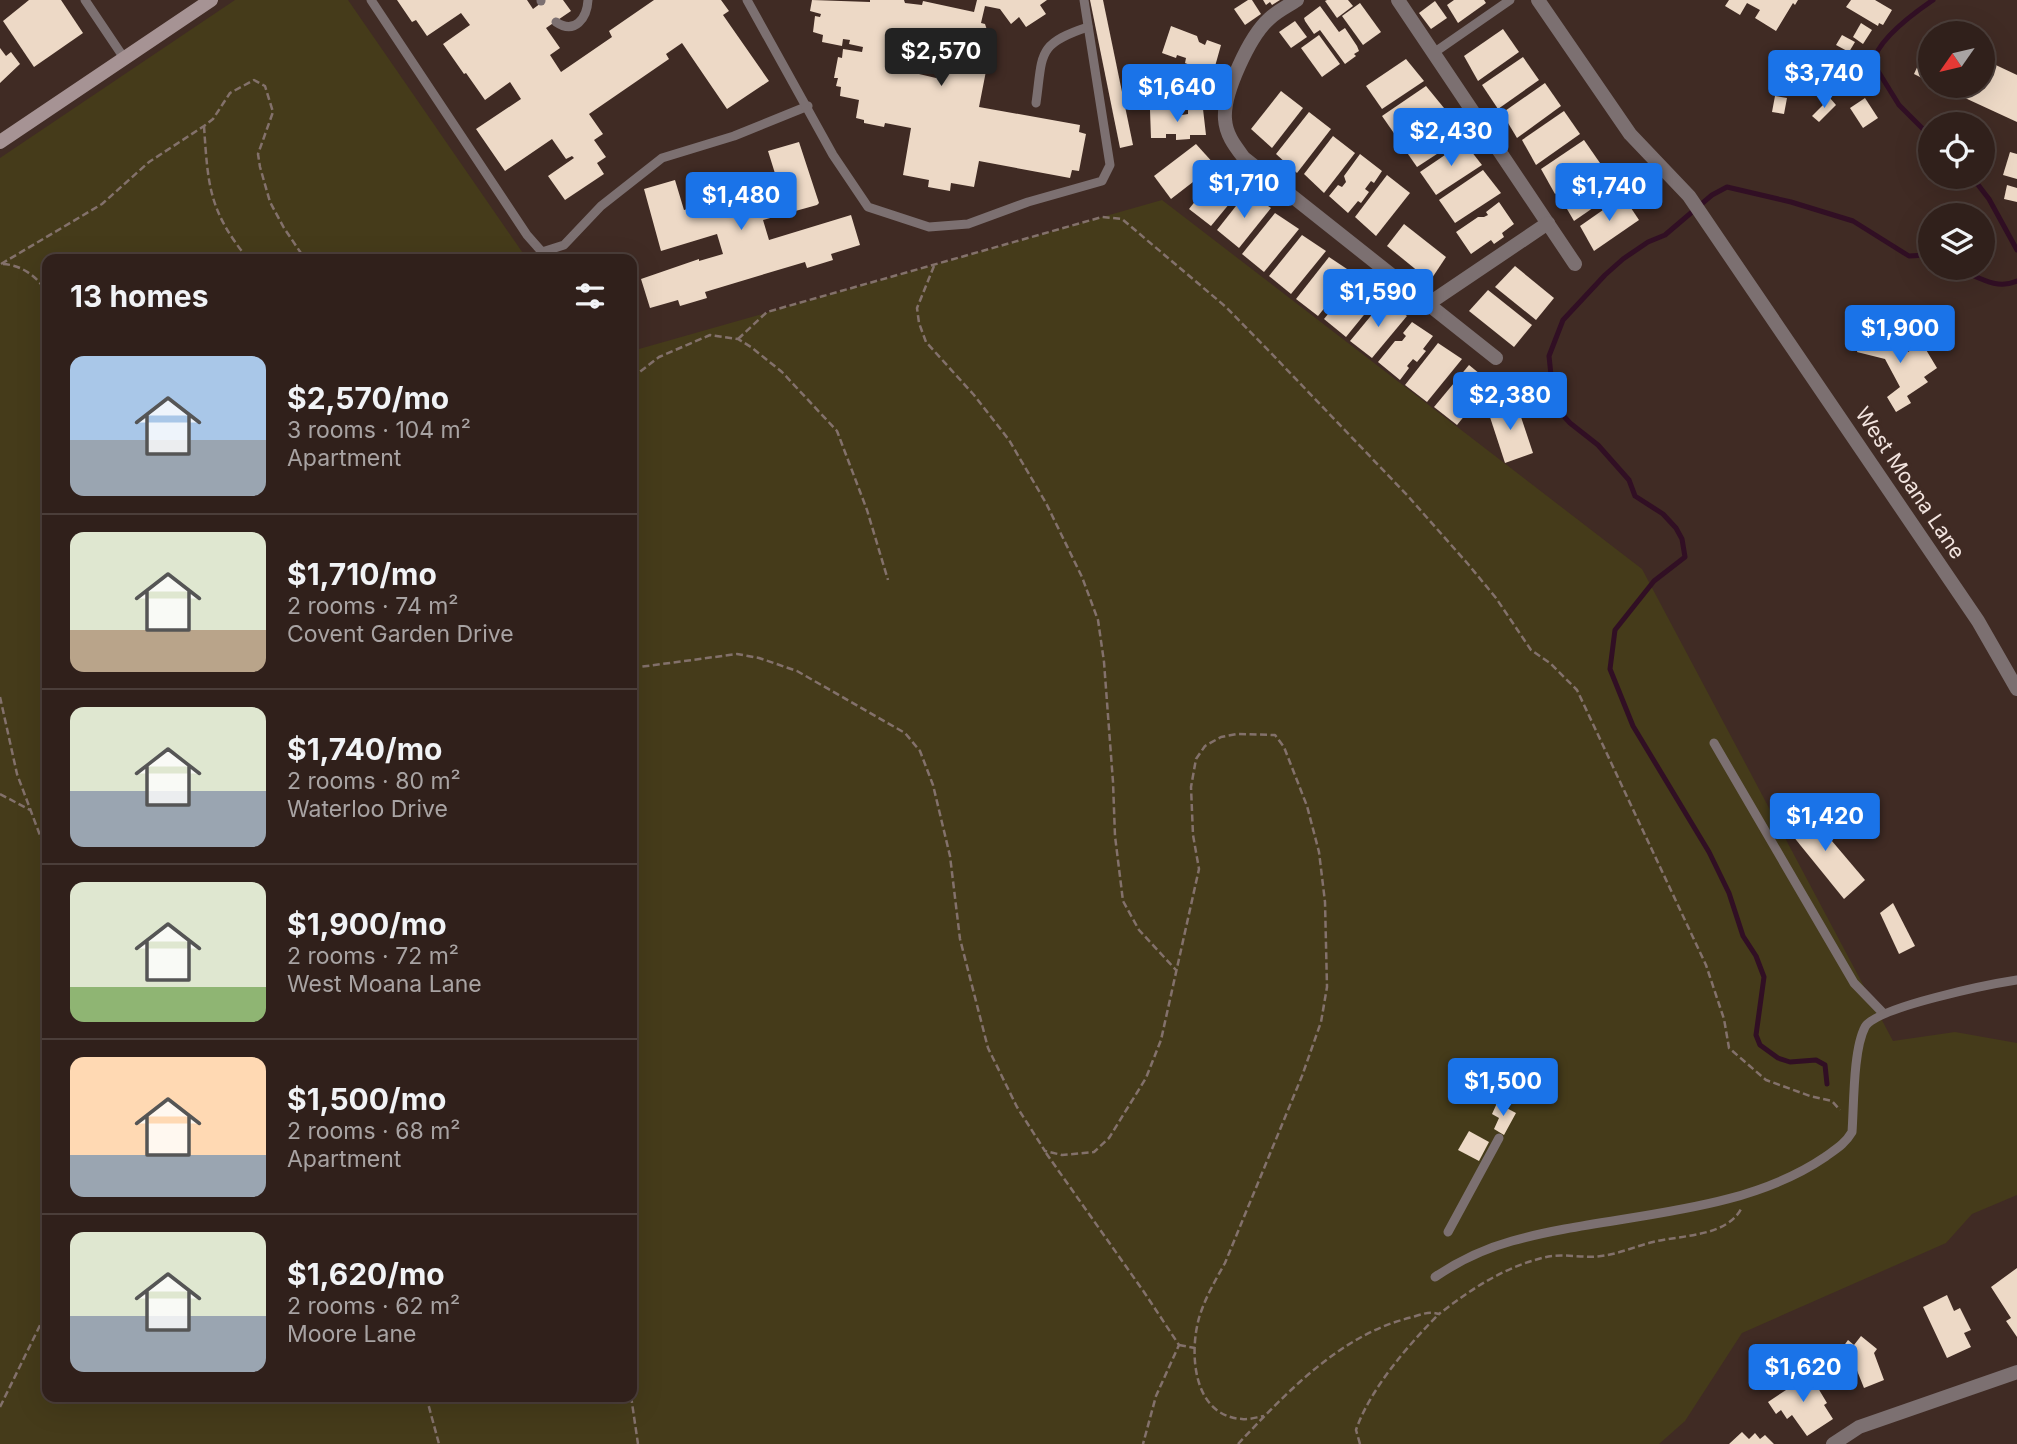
<!DOCTYPE html>
<meta charset="utf-8">
<style>
body{margin:0;font-family:Inter,sans-serif;background:#382824;color:#f1f3f6;height:100vh;display:flex;flex-direction:column;font-size:26px;white-space:nowrap}
*{box-sizing:border-box;margin:0}
p{font-size:23px;color:#a8a3a3}
.icon{flex:none;width:38px;height:38px;fill:none;stroke:currentColor;stroke-width:2;stroke-linecap:round;stroke-linejoin:round}
.map{position:relative;flex:1;overflow:hidden}
.panel{position:absolute;left:42px;top:254px;width:595px;height:1148px;display:flex;flex-direction:column;background:#30201b;border-radius:14px;box-shadow:0 7px 28px #0002,0 0 0 2px #4b3e3a}
.panel>*{flex:none}
.needle{width:46px;rotate:236deg}
.fabs{position:absolute;left:1918px;top:21px;display:grid;gap:14px}
.fabs a{display:grid;place-items:center;width:77px;height:77px;border-radius:50%;background:#30201b;box-shadow:0 7px 28px #0002,0 0 0 2px #4b3e3a;font-size:35px}
.price{position:absolute;translate:-50% -60px;padding:0 16px;border-radius:7px;background:#1a73e8;color:#fff;font-size:23px;line-height:46px;filter:drop-shadow(0 2px 4px #0008)}
.price::after{content:'';position:absolute;left:50%;top:42px;width:21px;height:16px;margin-left:-10px;background:inherit;clip-path:polygon(0 0,100% 0,50% 100%)}
.price.selected{background:#222;color:#fff}
ul{padding:0;list-style:none}
li{display:flex;align-items:center;gap:21px;height:175px;padding:0 28px}
li+li{border-top:2px solid #4b3e3a}
li span{display:grid;place-items:center;flex:none;width:196px;height:140px;border-radius:14px;color:#555}
li>.icon{margin-inline-start:auto}
span .icon{width:84px;height:84px;fill:#fffc;stroke-width:1}
li b{font-size:30px}
h2{display:flex;justify-content:space-between;align-items:center;height:84px;padding:0 28px;font-size:30px}
.map>svg:first-child{display:block}
.green{fill:#453b1a}
.lines{fill:none;stroke-linecap:round;stroke-linejoin:round}
.stream{stroke:#310f24;stroke-width:5}
.building{fill:#edd9c6;fill-rule:evenodd}
.path{stroke:#83716b;stroke-width:2.5;stroke-dasharray:7 3.5;stroke-linecap:butt}
.service{stroke:#7c7071;stroke-width:9}
.minor{stroke:#7c7071;stroke-width:14}
.tertiary{stroke:#7c7071;stroke-width:14}
.secondary{stroke:#a69394;stroke-width:14}
.labels{text-anchor:middle;stroke-width:7;stroke-linejoin:round;paint-order:stroke}
.street-label{font-size:21px;fill:#f2e4df;stroke:#402b24}
</style>
<div class="map">
<svg width="2017" height="1444" viewBox="0 0 2017 1444">
<rect width="100%" height="100%" fill="#402b24"/>
<path class="green" d="M235,0H348L527,259H47V1396H632V351L1162,200L1642,569L1893,1041L1955,1032L2017,1043V1195L1972,1214L1946,1243L1742,1333L1685,1421L1659,1444H0V158Z"/>
<g class="lines">
<g class="stream">
<path d="M1930,136L1899,105L1873,63C1877,40 1914,13 1933,0"/>
<path d="M1972,177L1989,199L2017,250"/>
<path d="M1955,268C1976,275 1995,291 2017,281"/>
<path d="M1827,1084L1825,1065L1816,1060L1790,1062L1778,1058L1760,1045L1756,1035L1764,977L1756,956L1743,936L1729,893L1709,852L1633,726L1610,669L1615,630L1654,581L1685,557L1682,539L1676,528L1663,514L1635,496L1629,480L1598,445L1570,423L1560,412L1553,394L1549,356L1563,320L1605,275L1623,259L1648,242L1665,235L1712,195L1727,187L1791,202L1853,221L1909,256L1926,255L1930,260"/>
</g>
</g>
<g class="building">
<path d="M29,0H61L83,33L34,67L3,21Z"/>
<path d="M397,0H527L533,9L545,0H563L571,11L546,28L560,48L550,55L561,72L612,37L609,31L654,0H721L729,11L723,15L769,81L727,109L682,43L666,54L669,59L589,114L603,134L594,140L606,157L597,163L604,174L565,200L548,176L574,158L572,156L566,159L552,139L505,171L476,129L521,99L510,82L485,100L466,73L464,74L443,44L470,25L461,13L427,36L416,20L412,22Z"/>
<path d="M812,0L870,2V0H904L905,3L922,5L923,1L974,12L977,0H1047L1040,5L1046,14L1026,27L1019,17L1011,24L1000,9L985,6L981,23L985,24L987,30L994,32L993,38L987,37L986,44L993,45L989,63L984,62L983,70L986,71L979,107L1080,125L1079,132L1086,134L1079,171L1072,170L1070,178L979,161L974,187L951,183L950,191L928,187L929,180L903,175L911,128L885,123L884,127L864,123V120L856,118L859,100L840,96L841,87L836,86L838,78H834L838,57L842,58L843,49L862,52L863,47L849,44L850,40L843,39L842,46L822,42L823,35L813,32L815,16L820,17L821,14L810,11ZM889,43L940,54L936,78L885,66Z"/>
<path d="M1090,0H1103L1133,145L1120,148Z"/>
<path d="M1248,0H1252L1261,14L1245,25L1234,9Z"/>
<path d="M1263,0H1280L1272,5L1270,2L1266,5Z"/>
<path d="M1327,0H1348L1353,6L1337,18L1325,1Z"/>
<path d="M1454,0H1484L1486,3L1458,23L1447,5Z"/>
<path d="M1729,0H1798L1795,5L1793,3L1776,31L1755,18L1760,10L1747,3L1740,15L1725,6Z"/>
<path d="M1851,0H1875L1892,10L1883,25L1879,23L1878,26L1846,7Z"/>
<path d="M1435,1L1447,18L1431,29L1419,13Z"/>
<path d="M1360,3L1381,32L1363,45L1342,16Z"/>
<path d="M1320,6L1339,32L1345,28L1357,46L1359,51L1354,54L1356,56L1345,64L1320,30L1314,34L1305,21L1304,18Z"/>
<path d="M1295,21L1307,37L1291,48L1279,32Z"/>
<path d="M1861,23L1872,30L1863,44L1853,37Z"/>
<path d="M1171,26L1197,36L1199,42L1205,45L1207,40L1221,45L1214,70L1198,64L1197,68L1185,63L1186,58L1177,55L1176,58L1162,53Z"/>
<path d="M1503,29L1519,52L1478,81L1464,56Z"/>
<path d="M1319,35L1340,64L1322,77L1301,48Z"/>
<path d="M1842,35L1855,42L1849,52L1836,45Z"/>
<path d="M1930,39V82L1914,74Z"/>
<path d="M0,48L6,56L11,52L20,64L0,83Z"/>
<path d="M1523,57L1539,80L1498,109L1482,85Z"/>
<path d="M1406,59L1424,81L1382,109L1366,86Z"/>
<path d="M1983,59L2017,75V122L1939,86H1983Z"/>
<path d="M1155,70L1182,73L1186,78L1192,79L1193,74L1208,76L1207,101L1191,100V104L1177,103V97L1167,96V99L1153,98Z"/>
<path d="M1545,83L1561,106L1517,138L1502,113Z"/>
<path d="M1426,86L1444,108L1398,139L1382,116Z"/>
<path d="M1281,91L1303,108L1272,148L1251,129Z"/>
<path d="M1775,96L1787,98L1784,114L1772,112Z"/>
<path d="M1830,98L1836,105L1819,122L1812,116Z"/>
<path d="M1865,98L1878,118L1863,128L1850,108Z"/>
<path d="M1177,109L1182,115L1188,114V110L1203,109L1206,135H1190V139L1176,140V134H1166V138H1151L1150,110Z"/>
<path d="M1564,111L1580,134L1536,165L1522,140Z"/>
<path d="M1309,112L1331,129L1297,173L1276,154Z"/>
<path d="M1445,115L1463,137L1417,167L1401,144Z"/>
<path d="M1333,136L1355,153L1324,193L1304,174Z"/>
<path d="M1584,140L1600,163L1555,194L1541,169Z"/>
<path d="M799,142L819,203L817,205L763,220L769,240L851,215L860,245L831,254L833,260L807,268L805,262L778,270L705,292L707,298L680,306L678,300L650,308L641,279L699,259V261L723,254L717,234L661,251L644,189L675,180L684,210L707,203L705,196L716,193L715,188L740,181L741,185L752,182L754,190L778,183L768,151Z"/>
<path d="M1464,142L1482,165L1436,195L1420,172Z"/>
<path d="M1196,144L1215,165L1171,199L1154,176Z"/>
<path d="M2010,152L2017,154V179L2003,175Z"/>
<path d="M1360,154L1382,171L1374,183L1371,181L1365,189L1369,192L1361,203L1358,201L1348,213L1329,196L1338,185L1342,187L1346,182L1344,176Z"/>
<path d="M1603,167L1619,190L1574,221L1560,197Z"/>
<path d="M1220,170L1244,186L1211,226L1189,209Z"/>
<path d="M1483,170L1501,193L1455,223L1439,200Z"/>
<path d="M1387,175L1410,193L1376,236L1355,217Z"/>
<path d="M2007,185L2017,188V202L2004,199Z"/>
<path d="M1247,192L1271,208L1239,248L1217,230Z"/>
<path d="M1623,196L1639,220L1594,251L1580,226Z"/>
<path d="M1499,202L1514,224L1502,233L1504,237L1494,244L1491,240L1471,254L1456,232L1478,217H1484L1488,215L1486,212Z"/>
<path d="M1275,213L1299,229L1264,272L1242,254Z"/>
<path d="M1404,224L1446,257L1430,281L1387,246Z"/>
<path d="M1302,235L1326,251L1291,294L1269,276Z"/>
<path d="M1329,257L1353,273L1318,316L1296,299Z"/>
<path d="M1515,266L1554,298L1536,320L1495,287Z"/>
<path d="M1357,278L1381,294L1346,337L1324,319Z"/>
<path d="M1488,290L1532,325L1514,347L1469,311Z"/>
<path d="M1384,300L1407,316L1372,358L1350,341Z"/>
<path d="M1412,322L1433,336L1423,349L1426,351L1417,362L1413,359L1407,366L1409,368L1400,380L1378,362L1395,341H1402L1406,336L1403,333Z"/>
<path d="M1862,331L1892,338L1899,348L1903,345L1908,352L1922,343L1937,368L1924,377L1928,382L1907,396L1911,403L1896,412L1887,397L1900,387L1885,359L1857,352Z"/>
<path d="M1438,343L1462,359L1427,402L1405,385Z"/>
<path d="M1469,365L1491,383L1457,425L1434,407Z"/>
<path d="M1516,402L1533,453L1505,463L1488,411Z"/>
<path d="M1804,808L1865,880L1844,899L1784,825Z"/>
<path d="M1893,903L1915,946L1899,954L1880,913Z"/>
<path d="M1497,1103L1516,1113L1504,1135L1494,1129L1499,1118L1492,1114Z"/>
<path d="M1469,1131L1489,1142L1479,1161L1458,1150Z"/>
<path d="M2017,1268V1337L2006,1321L2011,1318L1991,1287Z"/>
<path d="M1947,1295L1954,1311L1960,1308L1971,1330L1964,1333L1971,1347L1947,1358L1923,1307Z"/>
<path d="M1861,1336L1877,1349L1874,1353L1884,1380L1864,1388L1856,1368L1849,1362L1845,1366L1835,1358L1848,1340L1854,1345Z"/>
<path d="M1801,1372L1806,1379L1809,1377L1815,1383L1827,1403L1824,1405L1833,1419L1807,1436L1792,1415L1787,1419L1781,1410L1776,1414L1768,1402L1786,1390L1785,1383Z"/>
<path d="M1742,1432L1749,1439L1755,1433L1760,1439L1765,1435L1774,1444H1729Z"/>
</g>
<g class="lines">
<g class="path">
<path d="M204,126C208,186 209,211 248,259"/>
<path d="M1,264L102,204L149,162L204,126L213,119L230,93L254,80L265,86L273,112L258,154L260,167L270,202L284,228L305,259"/>
<path d="M3,264C22,265 38,277 47,293"/>
<path d="M934,266L917,308L919,323L926,342L974,395L1009,440L1046,503L1082,577L1098,620L1104,662L1113,782L1115,836L1123,901L1139,930L1176,970"/>
<path d="M738,339L767,312L1102,217L1122,219L1226,307L1270,352L1407,495L1468,564L1496,598L1531,650L1550,663L1577,690L1706,965L1724,1019L1729,1048L1766,1080L1810,1096L1832,1101L1840,1110"/>
<path d="M632,378L659,357L710,335L738,339L751,347L782,372L837,431L867,510L888,580"/>
<path d="M632,668L737,654L759,658L797,671L905,733L920,751L933,785L950,856L960,939L988,1048L1017,1107L1045,1151L1062,1155L1094,1152L1109,1138L1146,1078L1161,1040L1199,869L1193,835L1191,787L1196,759L1205,746L1221,737L1237,734L1275,735L1284,747L1307,806L1319,852L1325,902L1327,987L1321,1022L1302,1076L1225,1263C1215,1281 1205,1298 1199,1318C1189,1354 1193,1416 1242,1419C1249,1420 1257,1417 1264,1416"/>
<path d="M0,697L17,774L47,854"/>
<path d="M0,794L30,810"/>
<path d="M1046,1153L1144,1292L1179,1345L1156,1396L1143,1444"/>
<path d="M1179,1345L1195,1348"/>
<path d="M426,1396L439,1444"/>
<path d="M631,1396L638,1444"/>
<path d="M0,1407L47,1311"/>
<path d="M1238,1444C1286,1393 1342,1333 1413,1317C1422,1314 1430,1311 1439,1314C1471,1289 1503,1268 1542,1258C1562,1252 1582,1259 1601,1256C1619,1254 1636,1246 1653,1242C1681,1235 1726,1237 1741,1209"/>
<path d="M1360,1444L1356,1430C1370,1389 1409,1344 1439,1314"/>
</g>
<g class="service">
<path d="M85,0L124,58"/>
<path d="M371,0L527,235L542,252L564,245L601,206L662,158L734,136L808,106"/>
<path d="M541,0V1"/>
<path d="M747,0L833,155L868,207L929,227L968,224L1028,202L1102,181L1110,165L1084,0"/>
<path d="M556,22C575,35 587,18 588,0"/>
<path d="M1435,52L1510,0"/>
<path d="M1036,103C1043,54 1036,44 1088,27"/>
<path d="M1714,743L1854,983L1883,1013"/>
<path d="M1448,1232L1499,1138"/>
<path d="M1435,1277C1460,1260 1483,1249 1512,1241C1612,1213 1737,1217 1825,1157C1836,1149 1845,1144 1852,1132C1854,1105 1853,1050 1865,1027C1876,1007 1991,984 2017,980"/>
</g>
<g class="minor">
<path d="M1297,0C1288,6 1277,11 1269,19C1250,36 1223,93 1225,119C1226,135 1235,146 1244,158L1496,358"/>
<path d="M1398,0L1575,264"/>
<path d="M1428,304L1548,223"/>
<path d="M1833,1444L1859,1427L2017,1372"/>
</g>
<path class="tertiary" d="M1538,0L1630,134L1689,196L1978,621L2017,689"/>
<path class="secondary" d="M0,142L211,0"/>
</g>
<g class="labels">
<g class="street-label">
<text transform="translate(1910 483) rotate(56)" y="7">West Moana Lane</text>
</g>
</g>
</svg>
<div class="fabs">
<a><svg class="needle" viewBox="-14 -14 28 28"><path d="M0-13l5 13h-10z" fill="#e53935"/><path d="M0 13l5-13h-10z" fill="#a8a3a3"/></svg></a>
<a><svg class="icon" aria-label="locate" viewBox="0 0 24 24"><circle cx="12" cy="12" r="6"/><path d="M12 2v4M12 18v4M2 12h4M18 12h4"/></svg></a>
<a><svg class="icon" aria-label="layers" viewBox="0 0 24 24"><path d="M12 4l9 5-9 5-9-5zM3 14l9 5 9-5"/></svg></a>
</div>
<b class="price selected" style="left:941px;top:88px">$2,570</b>
<b class="price" style="left:1824px;top:110px">$3,740</b>
<b class="price" style="left:1177px;top:124px">$1,640</b>
<b class="price" style="left:1451px;top:168px">$2,430</b>
<b class="price" style="left:1244px;top:220px">$1,710</b>
<b class="price" style="left:1609px;top:223px">$1,740</b>
<b class="price" style="left:741px;top:232px">$1,480</b>
<b class="price" style="left:1378px;top:329px">$1,590</b>
<b class="price" style="left:1900px;top:365px">$1,900</b>
<b class="price" style="left:1510px;top:432px">$2,380</b>
<b class="price" style="left:1825px;top:853px">$1,420</b>
<b class="price" style="left:1503px;top:1118px">$1,500</b>
<b class="price" style="left:1803px;top:1404px">$1,620</b>
<section class="panel">
<h2>13 homes<svg class="icon" aria-label="filters" viewBox="0 0 24 24"><path d="M4 7h16M4 17h16"/><circle cx="9" cy="7" r="2"/><circle cx="15" cy="17" r="2"/></svg></h2>
<ul>
<li><span style="background:linear-gradient(#a9c7e8 60%,#9aa5b1 0)"><svg class="icon" aria-label="home" viewBox="0 0 24 24"><path d="M3 11l9-7 9 7M6 9v11h12V9"/></svg></span><div><b>$2,570/mo</b><p>3 rooms · 104 m²</p><p>Apartment</p></div></li>
<li><span style="background:linear-gradient(#dfe7d0 70%,#b9a48a 0)"><svg class="icon" aria-label="home" viewBox="0 0 24 24"><path d="M3 11l9-7 9 7M6 9v11h12V9"/></svg></span><div><b>$1,710/mo</b><p>2 rooms · 74 m²</p><p>Covent Garden Drive</p></div></li>
<li><span style="background:linear-gradient(#dfe7d0 60%,#9aa5b1 0)"><svg class="icon" aria-label="home" viewBox="0 0 24 24"><path d="M3 11l9-7 9 7M6 9v11h12V9"/></svg></span><div><b>$1,740/mo</b><p>2 rooms · 80 m²</p><p>Waterloo Drive</p></div></li>
<li><span style="background:linear-gradient(#dfe7d0 75%,#8fb573 0)"><svg class="icon" aria-label="home" viewBox="0 0 24 24"><path d="M3 11l9-7 9 7M6 9v11h12V9"/></svg></span><div><b>$1,900/mo</b><p>2 rooms · 72 m²</p><p>West Moana Lane</p></div></li>
<li><span style="background:linear-gradient(#ffd9b3 70%,#9aa5b1 0)"><svg class="icon" aria-label="home" viewBox="0 0 24 24"><path d="M3 11l9-7 9 7M6 9v11h12V9"/></svg></span><div><b>$1,500/mo</b><p>2 rooms · 68 m²</p><p>Apartment</p></div></li>
<li><span style="background:linear-gradient(#dfe7d0 60%,#9aa5b1 0)"><svg class="icon" aria-label="home" viewBox="0 0 24 24"><path d="M3 11l9-7 9 7M6 9v11h12V9"/></svg></span><div><b>$1,620/mo</b><p>2 rooms · 62 m²</p><p>Moore Lane</p></div></li>
</ul>
</section>
</div>
